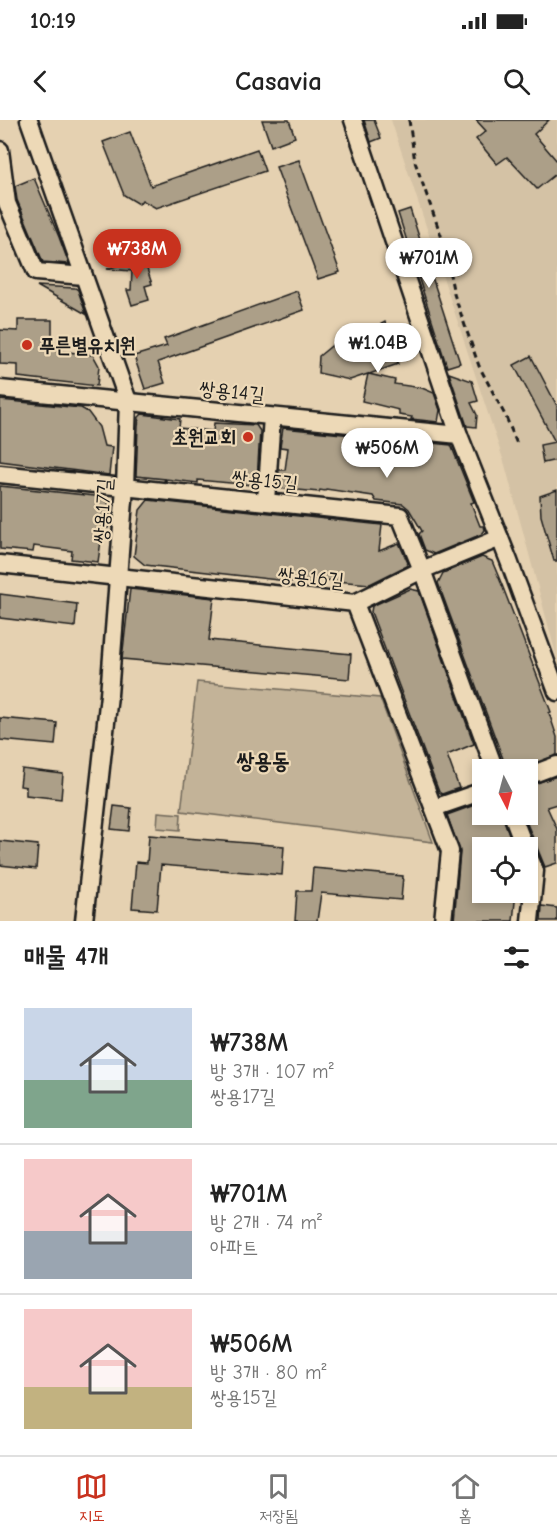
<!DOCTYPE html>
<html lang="ko">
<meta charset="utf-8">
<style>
body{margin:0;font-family:"Comic Neue","Poor Story",sans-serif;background:#f6f6f6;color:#222;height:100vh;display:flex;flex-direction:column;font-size:22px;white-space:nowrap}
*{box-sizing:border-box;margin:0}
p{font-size:20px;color:#767676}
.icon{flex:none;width:33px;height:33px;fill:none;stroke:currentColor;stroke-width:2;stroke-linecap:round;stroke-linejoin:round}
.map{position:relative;height:801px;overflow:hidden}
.drawer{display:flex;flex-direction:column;background:#fff;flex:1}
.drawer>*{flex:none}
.needle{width:39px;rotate:174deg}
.controls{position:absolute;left:472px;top:639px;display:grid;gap:12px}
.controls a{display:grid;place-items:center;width:66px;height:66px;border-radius:0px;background:#fff;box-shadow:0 3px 9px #0003;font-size:30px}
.price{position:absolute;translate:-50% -51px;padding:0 14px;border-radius:21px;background:#fff;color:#222;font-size:20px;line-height:39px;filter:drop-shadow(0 2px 3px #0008)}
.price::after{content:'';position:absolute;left:50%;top:36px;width:18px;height:14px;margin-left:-9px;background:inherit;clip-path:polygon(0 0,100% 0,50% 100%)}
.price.active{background:#c8321e;color:#fff}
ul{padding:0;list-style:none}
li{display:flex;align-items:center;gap:18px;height:150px;padding:0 24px}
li+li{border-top:2px solid #e0e0e0}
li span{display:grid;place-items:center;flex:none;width:168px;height:120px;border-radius:0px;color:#555}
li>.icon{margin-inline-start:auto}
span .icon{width:72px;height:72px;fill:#fffc;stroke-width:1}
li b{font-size:26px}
h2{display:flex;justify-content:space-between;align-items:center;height:72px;padding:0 24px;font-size:26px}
.status{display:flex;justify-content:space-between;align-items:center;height:42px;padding:0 30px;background:#fff;direction:ltr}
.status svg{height:16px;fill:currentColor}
header{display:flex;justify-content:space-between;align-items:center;height:78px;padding:0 24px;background:#fff;font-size:27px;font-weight:700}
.tabs{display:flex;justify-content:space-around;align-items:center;height:84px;border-top:2px solid #e0e0e0;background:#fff;font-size:16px;color:#767676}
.tabs a{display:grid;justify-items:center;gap:3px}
.tabs .active{color:#c8321e}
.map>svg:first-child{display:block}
.built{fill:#d4c2a5}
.green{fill:#c3b398;stroke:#70685a;stroke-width:1.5}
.building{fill:#ac9f88;stroke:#1c1c1c;stroke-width:1.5}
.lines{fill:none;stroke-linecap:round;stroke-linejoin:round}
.minor-casing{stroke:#1c1c1c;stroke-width:21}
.path{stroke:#1c1c1c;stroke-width:3;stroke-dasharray:6 4.5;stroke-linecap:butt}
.minor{stroke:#edd9b7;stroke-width:16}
.poi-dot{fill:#c8321e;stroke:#edd9b7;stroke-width:2}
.labels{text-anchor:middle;stroke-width:4.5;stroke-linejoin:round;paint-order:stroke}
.poi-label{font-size:20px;font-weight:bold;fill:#1c1c1c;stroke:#edd9b7;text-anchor:start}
.street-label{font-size:20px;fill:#1c1c1c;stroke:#edd9b7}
.quarter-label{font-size:22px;font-weight:bold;fill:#1c1c1c;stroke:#edd9b7}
</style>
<div class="status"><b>10:19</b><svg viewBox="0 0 49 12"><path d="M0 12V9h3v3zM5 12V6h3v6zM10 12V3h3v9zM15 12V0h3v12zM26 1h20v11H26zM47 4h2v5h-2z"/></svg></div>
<header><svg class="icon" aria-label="back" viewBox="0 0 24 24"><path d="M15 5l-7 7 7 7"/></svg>Casavia<svg class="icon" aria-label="search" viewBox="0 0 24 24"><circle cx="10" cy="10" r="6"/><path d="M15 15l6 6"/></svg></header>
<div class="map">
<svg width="557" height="801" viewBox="0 0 557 801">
<rect width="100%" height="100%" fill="#e5d1b1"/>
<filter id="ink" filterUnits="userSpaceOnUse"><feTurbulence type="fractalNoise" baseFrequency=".0167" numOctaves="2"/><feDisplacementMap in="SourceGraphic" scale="12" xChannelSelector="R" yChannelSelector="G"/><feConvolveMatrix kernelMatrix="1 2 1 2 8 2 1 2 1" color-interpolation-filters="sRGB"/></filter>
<g filter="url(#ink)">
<path class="built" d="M391,0H557V538L505,345Z"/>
<g class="green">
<path d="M197,562L380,578L433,722L181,691Z"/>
<path d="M158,692L181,694L180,710L157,708Z"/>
</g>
<g class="building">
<path d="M262,0H289L295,17L271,26Z"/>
<path d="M364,0H374L381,18L371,22Z"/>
<path d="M476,0H549L534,14L557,41V53L537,69L507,37L497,44L476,19L486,11Z"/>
<path d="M130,12L151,66L257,29L265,51L156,88L142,80L139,84L124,75L103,22Z"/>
<path d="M299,40L340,152L318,159L276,47Z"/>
<path d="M34,58L59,117L69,144L43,142L17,80L15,66Z"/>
<path d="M410,89L460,243L447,247L398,93Z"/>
<path d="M143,137L152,164L145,166L149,180L132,185L127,170H131L132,151L107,149Z"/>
<path d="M37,166L75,168L78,170L86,194Z"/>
<path d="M297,171L304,190L158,242L165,263L145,269L134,236L167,226L164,219Z"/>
<path d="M18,200H52V230L93,235L99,246L97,266L18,257V245L0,244V210L18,211Z"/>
<path d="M385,202L398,244L369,254L395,260L394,264L422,268L434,273L440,290L438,302L411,299L412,297L399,295V290L362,281L368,254L350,260L318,253L319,236L335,223L366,212Z"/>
<path d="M531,236L557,286V340L543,343L540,325L555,322L514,245Z"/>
<path d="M449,253L472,261L478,281L471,283L477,295L476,307L467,306Z"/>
<path d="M0,280L81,288L88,292L99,307L104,326L112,327L109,355L0,341Z"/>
<path d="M142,294L180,299L179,308L213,311L214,303L256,305L260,311L257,361L252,365L198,360V363L166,359V361H164L165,359L136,356L138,307L139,297Z"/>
<path d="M283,308L451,325L474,382L471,383L480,406H484L485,410L482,414L434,434L425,430L419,414L422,411L409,389L403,384L376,381L373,376L326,369L325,371L320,370L319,372L277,368L279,350H285L288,328L280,327Z"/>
<path d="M0,366L104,377L111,387L108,408L103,407L98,442L71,439L72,431L34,426L33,432L0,429Z"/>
<path d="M557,370V441H554L541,396L540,376Z"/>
<path d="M148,380L382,405L379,431L399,423L408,443L406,446L370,464L313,459V464L145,445L134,436L140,390Z"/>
<path d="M482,437L492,441L502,465L551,592L549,593L557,617V635L520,650L506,647L438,463L443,453Z"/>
<path d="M130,469L214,478L209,520L351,534L349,559L122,539Z"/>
<path d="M410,469L419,471L474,624L447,635L459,668L442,674L439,672L371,492L372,486Z"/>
<path d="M0,474L77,484L75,507L0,498Z"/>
<path d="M0,598L57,603L55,625L0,620Z"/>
<path d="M22,649L63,654L61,679L26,675V667L20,666Z"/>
<path d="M557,656V684L547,687L557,709V743L545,747L523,694H528V666Z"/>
<path d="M483,682V694H502L514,728H483V772H516L513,801H454L460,732L447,695Z"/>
<path d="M114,686L131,688L129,711L111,709Z"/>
<path d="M149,715L284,726L282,755L161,745L157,790L132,788L136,742L147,743Z"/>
<path d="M0,721L38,725L36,749L0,745Z"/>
<path d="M313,748L403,756L401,780L321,773L317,801H295L297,771H311Z"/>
<path d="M542,786L557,788V801H541Z"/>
</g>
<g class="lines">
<defs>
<g id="minor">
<path d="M29,0L128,281L125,367L109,575L84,801"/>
<path d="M353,0L459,315"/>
<path d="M0,30L7,83L36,152L84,156"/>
<path d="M0,269L459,315L509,441L557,572"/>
<path d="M0,354L400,396L422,450L495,650"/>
<path d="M266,381L272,297"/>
<path d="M0,444L355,483L450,731L443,801"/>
<path d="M355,483L422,450L500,418"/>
<path d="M528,656L557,645"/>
<path d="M434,688L483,671"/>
<path d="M512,694L525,728"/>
<path d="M528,734L535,751L530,801"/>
</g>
</defs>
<use href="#minor" class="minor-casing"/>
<path class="path" d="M409,0L415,42L443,121L454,174L479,246L506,297L517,324"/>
<use href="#minor" class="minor"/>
</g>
</g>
<g class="poi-dot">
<circle cx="27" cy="225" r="6"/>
<circle cx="248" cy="317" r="6"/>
</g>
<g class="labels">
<g class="poi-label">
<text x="39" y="232">푸른별유치원</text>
<text x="236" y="324" text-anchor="end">초원교회</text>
</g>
<g class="street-label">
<text transform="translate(232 271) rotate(6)" y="7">쌍용14길</text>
<text transform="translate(265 360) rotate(6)" y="7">쌍용15길</text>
<text transform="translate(102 391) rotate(-86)" y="7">쌍용17길</text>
<text transform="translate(311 457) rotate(6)" y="7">쌍용16길</text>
</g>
<g class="quarter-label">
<text x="263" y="648">쌍용동</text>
</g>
</g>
</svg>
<div class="controls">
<a><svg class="needle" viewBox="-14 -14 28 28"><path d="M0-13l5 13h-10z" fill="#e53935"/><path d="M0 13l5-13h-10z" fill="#767676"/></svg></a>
<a><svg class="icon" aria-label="locate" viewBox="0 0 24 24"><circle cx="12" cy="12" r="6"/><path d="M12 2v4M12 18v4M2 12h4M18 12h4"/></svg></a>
</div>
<b class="price active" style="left:137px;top:160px">₩738M</b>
<b class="price" style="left:429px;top:169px">₩701M</b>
<b class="price" style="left:378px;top:254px">₩1.04B</b>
<b class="price" style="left:387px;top:359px">₩506M</b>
</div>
<section class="drawer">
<h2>매물 4개<svg class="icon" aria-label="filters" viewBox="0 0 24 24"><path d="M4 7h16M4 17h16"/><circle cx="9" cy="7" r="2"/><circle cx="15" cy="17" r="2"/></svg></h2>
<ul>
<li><span style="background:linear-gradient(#c9d6e8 60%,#7fa58c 0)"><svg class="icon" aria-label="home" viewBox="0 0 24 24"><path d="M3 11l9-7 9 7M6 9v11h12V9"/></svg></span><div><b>₩738M</b><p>방 3개 · 107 m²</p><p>쌍용17길</p></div></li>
<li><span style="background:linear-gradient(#f6c9c9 60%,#9aa5b1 0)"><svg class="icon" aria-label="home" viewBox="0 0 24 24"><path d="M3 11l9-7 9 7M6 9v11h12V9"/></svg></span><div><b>₩701M</b><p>방 2개 · 74 m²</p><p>아파트</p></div></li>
<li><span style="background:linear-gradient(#f6c9c9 65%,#c2b280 0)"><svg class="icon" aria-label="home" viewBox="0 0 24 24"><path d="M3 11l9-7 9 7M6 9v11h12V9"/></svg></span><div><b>₩506M</b><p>방 3개 · 80 m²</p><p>쌍용15길</p></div></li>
</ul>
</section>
<nav class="tabs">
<a class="active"><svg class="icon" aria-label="map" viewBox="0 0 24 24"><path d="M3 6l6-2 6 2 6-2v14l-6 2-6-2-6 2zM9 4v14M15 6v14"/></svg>지도</a>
<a><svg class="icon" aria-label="saved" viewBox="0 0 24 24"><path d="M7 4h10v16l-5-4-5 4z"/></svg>저장됨</a>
<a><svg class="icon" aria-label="home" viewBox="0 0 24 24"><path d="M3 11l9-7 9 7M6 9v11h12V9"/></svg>홈</a>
</nav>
